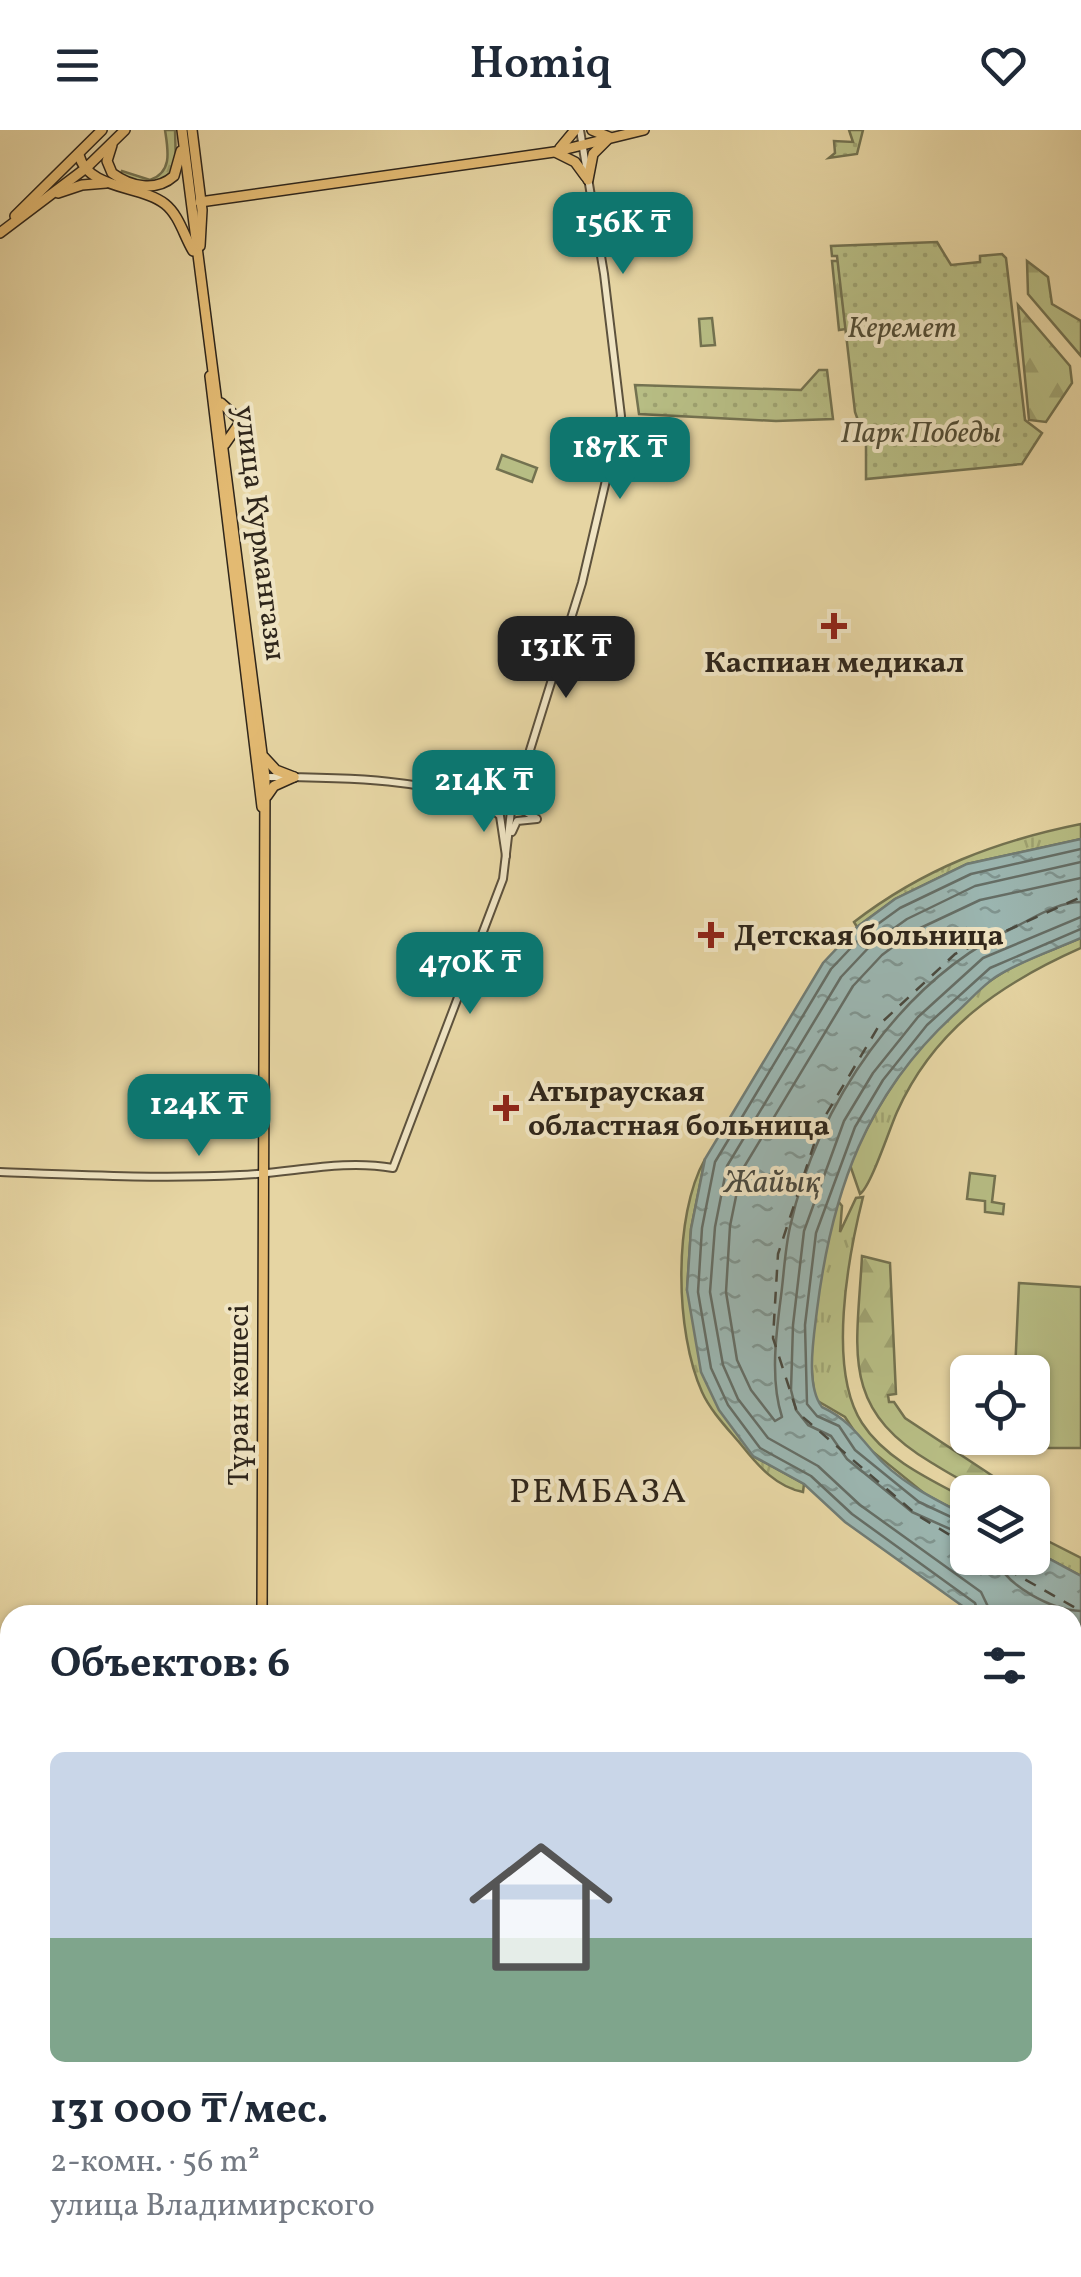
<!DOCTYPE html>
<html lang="ru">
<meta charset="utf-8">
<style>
body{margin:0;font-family:Vollkorn,serif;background:#f2f2f3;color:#1f2937;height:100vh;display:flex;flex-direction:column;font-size:38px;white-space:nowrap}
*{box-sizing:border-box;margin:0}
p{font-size:32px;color:#747a83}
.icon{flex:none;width:55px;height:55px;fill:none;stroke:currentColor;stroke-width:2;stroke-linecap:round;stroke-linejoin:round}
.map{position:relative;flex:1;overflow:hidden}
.panel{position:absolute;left:0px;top:1475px;width:1082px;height:672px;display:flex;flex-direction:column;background:#fff;border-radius:30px 30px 0 0;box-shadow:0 2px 8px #0004}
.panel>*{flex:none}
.buttons{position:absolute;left:950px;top:1225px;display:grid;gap:20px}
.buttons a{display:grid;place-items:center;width:100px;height:100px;border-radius:15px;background:#fff;box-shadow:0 2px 8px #0004;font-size:50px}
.price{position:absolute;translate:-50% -85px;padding:0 22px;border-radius:20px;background:#0f766e;color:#fff;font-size:32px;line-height:65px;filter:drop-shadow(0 2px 5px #0008)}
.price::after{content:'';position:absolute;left:50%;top:60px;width:30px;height:22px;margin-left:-15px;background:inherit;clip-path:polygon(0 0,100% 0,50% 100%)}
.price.on{background:#222;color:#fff}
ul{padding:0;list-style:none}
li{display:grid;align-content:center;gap:20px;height:530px;padding:0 50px}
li+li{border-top:2px solid #e0e1e3}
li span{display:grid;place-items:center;height:310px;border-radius:15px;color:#555}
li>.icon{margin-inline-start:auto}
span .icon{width:180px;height:180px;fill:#fffc;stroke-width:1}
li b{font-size:42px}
h2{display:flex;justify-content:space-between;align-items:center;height:120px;padding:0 50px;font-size:42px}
header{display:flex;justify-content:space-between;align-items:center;height:130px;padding:0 50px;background:#fff;font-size:45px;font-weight:600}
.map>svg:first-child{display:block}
.grass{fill:url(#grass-tufts);stroke:#737250;stroke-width:2.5}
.forest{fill:url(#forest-firs);stroke:#737250;stroke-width:2.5}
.park{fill:url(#park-dots);stroke:#737250;stroke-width:2.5}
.garden{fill:#b7bd84;stroke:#737250;stroke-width:2.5}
.water{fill:url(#water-ripples);stroke:#707c75;stroke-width:2.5}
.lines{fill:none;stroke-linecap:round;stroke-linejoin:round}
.shore{stroke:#656e66;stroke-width:2.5}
.ferry{stroke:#4a4a40;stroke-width:2.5;stroke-dasharray:12 10;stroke-linecap:butt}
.minor-casing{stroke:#5d523d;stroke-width:10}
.major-casing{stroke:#2f261b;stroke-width:12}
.minor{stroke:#efe4c3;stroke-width:6}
.major{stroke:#e3ba72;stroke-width:9}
.poi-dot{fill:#8f2418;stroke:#efe4c3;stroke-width:4}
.labels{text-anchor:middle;stroke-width:8;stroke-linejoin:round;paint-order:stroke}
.park-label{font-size:30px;font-style:italic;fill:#514c35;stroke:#efe4c3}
.street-label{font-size:30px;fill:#2f261b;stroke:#efe4c3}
.poi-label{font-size:30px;font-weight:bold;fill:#2f261b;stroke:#efe4c3;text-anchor:start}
.water-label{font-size:32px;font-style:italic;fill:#4a4a40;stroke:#efe4c3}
.quarter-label{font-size:35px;letter-spacing:2.5px;fill:#2f261b;stroke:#efe4c3}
</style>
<header><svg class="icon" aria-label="menu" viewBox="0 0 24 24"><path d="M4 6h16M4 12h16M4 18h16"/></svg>Homiq<svg class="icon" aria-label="heart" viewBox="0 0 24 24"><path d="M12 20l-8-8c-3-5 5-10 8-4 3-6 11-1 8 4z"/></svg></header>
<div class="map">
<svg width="1081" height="2147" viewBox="0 0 1081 2147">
<defs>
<pattern id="grass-tufts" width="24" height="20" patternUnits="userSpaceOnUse" patternTransform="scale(2.5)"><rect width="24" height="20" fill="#b7bd84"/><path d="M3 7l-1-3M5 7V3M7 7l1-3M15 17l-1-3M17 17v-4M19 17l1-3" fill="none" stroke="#9ea271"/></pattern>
<pattern id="forest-firs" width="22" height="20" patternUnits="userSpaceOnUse" patternTransform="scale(2.5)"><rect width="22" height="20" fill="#b7bd84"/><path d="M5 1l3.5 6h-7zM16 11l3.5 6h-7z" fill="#9ea271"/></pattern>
<pattern id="park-dots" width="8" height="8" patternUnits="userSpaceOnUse" patternTransform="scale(2.5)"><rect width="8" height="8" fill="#b7bd84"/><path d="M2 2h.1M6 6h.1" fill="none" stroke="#9ea271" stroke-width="1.8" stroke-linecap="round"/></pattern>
<pattern id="water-ripples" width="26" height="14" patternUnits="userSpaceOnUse" patternTransform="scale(2.5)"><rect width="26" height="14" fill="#9bb6b1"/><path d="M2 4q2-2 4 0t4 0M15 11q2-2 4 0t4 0" fill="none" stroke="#7f948f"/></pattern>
</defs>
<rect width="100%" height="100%" fill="#e6d5a3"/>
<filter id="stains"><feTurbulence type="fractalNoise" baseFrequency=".002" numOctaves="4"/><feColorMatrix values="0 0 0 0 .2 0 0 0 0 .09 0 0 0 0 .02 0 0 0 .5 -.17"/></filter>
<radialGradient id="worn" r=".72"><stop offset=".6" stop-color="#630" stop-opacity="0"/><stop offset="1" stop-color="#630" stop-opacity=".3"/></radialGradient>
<g class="grass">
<path d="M165,0H175L176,34L171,46L147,54L120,45L122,41L150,50C173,42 168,20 165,0Z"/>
<path d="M1081,694V709L967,734L895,769L857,797L854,792C923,739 996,711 1081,694Z"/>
<path d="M1081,808V818C1000,854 934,899 897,982C889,1000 871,1056 860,1064L850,1035C878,967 933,887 996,847C1021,830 1054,820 1081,808Z"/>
<path d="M705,1029L691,1099L687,1160L753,1326L804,1354L803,1362C777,1357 759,1337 743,1317C729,1300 711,1282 702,1262C675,1202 673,1086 705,1029Z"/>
<path d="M863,1067C848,1127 827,1239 862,1293C885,1329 931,1350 967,1369V1386L925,1364L862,1313L845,1287L816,1270C803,1217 820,1122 838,1071L842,1076L840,1102L856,1068Z"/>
<path d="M1032,1403L1081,1428V1446L1033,1420Z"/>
</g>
<g class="forest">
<path d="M832,131H838L846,199L839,200Z"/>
<path d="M1027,131L1048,147L1052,174L1081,191V226L1028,164Z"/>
<path d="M1018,175L1070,236L1072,253L1046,292L1029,290Z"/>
<path d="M862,1126L890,1133L896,1264L888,1265L889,1272H894L905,1288L1017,1362C979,1363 963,1352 932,1333C839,1278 857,1221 862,1126Z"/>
</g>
<g class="park">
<path d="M849,0H863L857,24L829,28L835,23L834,11L853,12Z"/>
<path d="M937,112L951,135L980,132V126L1002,124L1006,128L1025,290L1042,303L1022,334L866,349V313L855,282L837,126H832L831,116Z"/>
<path d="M819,240H827L833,289L776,291L639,284L635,255L801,260Z"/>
</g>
<g class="garden">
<path d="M712,188L715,215L701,216L699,189Z"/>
<path d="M502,325L537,338L532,352L497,339Z"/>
<path d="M970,1043L995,1046L992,1072L1004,1074L1003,1084L985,1082V1071L967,1069Z"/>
<path d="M1019,1153L1081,1157V1318H1042L1028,1308H1032V1242H1015Z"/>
</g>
<path class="water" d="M1081,709V808C1054,820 1023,830 997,846C983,855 970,870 957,882C866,964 832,1061 817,1180C814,1206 805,1255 822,1277C846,1288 858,1304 874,1323C897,1351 936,1370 967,1386L968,1428H1032L1033,1420L1081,1446V1575L1073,1567L1072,1485H975L845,1392L804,1354L753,1326L719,1280L701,1242L687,1160L691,1099L705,1029L823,833L857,797L895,769L967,734Z"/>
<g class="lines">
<g class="shore">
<path d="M1081,748L980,770L914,801L882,825L853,856L741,1042L730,1096L726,1162L737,1230L751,1260L775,1291L782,1287C770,1250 776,1204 781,1166C784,1143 785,1119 790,1097C817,974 902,849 1017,796C1037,786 1059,772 1081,772"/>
<path d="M968,1395L919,1372L855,1320L839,1296L817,1286L807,1274L805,1195L816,1103L855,997L883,950L927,895L990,838L1081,799"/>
<path d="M968,1407L912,1382L847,1329L831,1306L808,1295L796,1280L791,1260L793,1195L804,1101L844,991L873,943L918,887L983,828L1081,787"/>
<path d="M996,1428C1005,1456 1052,1480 1081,1481"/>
<path d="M979,1485L975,1473L852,1384L811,1346L760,1318L728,1275L711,1238L698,1162L702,1098L715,1032L831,839L864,804L900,778L971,744L1081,719"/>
<path d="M992,1485L981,1462L860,1375L818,1336L768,1308L738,1269L723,1235L710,1162L715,1097L727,1036L841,847L872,814L907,789L975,756L1081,732"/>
</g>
<g class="ferry">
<path d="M968,1416L917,1385L797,1282L773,1208L778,1124L821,993L880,894L955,824L1081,767"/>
<path d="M987,1428L1081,1481"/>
</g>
<defs>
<g id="minor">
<path d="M262,647C348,647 430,648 511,681"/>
<path d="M520,664L522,680L536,688"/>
<path d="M488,669L503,671L516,661"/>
<path d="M488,675L500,686L506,726"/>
<path d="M512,702L517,691L537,689"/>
<path d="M0,1042C80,1045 160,1049 240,1045C293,1043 341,1029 393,1038L503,749L511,681L582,453L621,286L604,144L580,0"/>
<path d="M0,1649L10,1650"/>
<path d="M474,2138L481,2147"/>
</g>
<g id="major">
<path d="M182,0L265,647L262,1485"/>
<path d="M192,0L202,80L200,116"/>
<path d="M592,0L609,7"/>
<path d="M112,15L107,31L112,43C131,57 156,62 174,46L181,21"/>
<path d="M560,18L575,0"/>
<path d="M557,23L575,32L586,47"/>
<path d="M79,25C88,60 141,55 165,74C179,85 184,106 193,121"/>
<path d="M588,50L593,24L607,10"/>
<path d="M58,63L82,55L106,53"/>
<path d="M200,72L554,22L644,0"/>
<path d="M15,86L102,0"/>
<path d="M0,103L86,38L125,0"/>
<path d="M210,246L262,677"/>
<path d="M221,273L241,291L225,314"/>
<path d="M264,627L276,640L294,647"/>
<path d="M267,666L274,656L294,647"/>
<path d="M1072,1590L1081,1587"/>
</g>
</defs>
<use href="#minor" class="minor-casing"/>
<use href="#major" class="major-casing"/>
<use href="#minor" class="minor"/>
<use href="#major" class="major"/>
</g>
<g class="poi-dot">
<path d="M829 481h10v10h10v10h-10v10h-10v-10h-10v-10h10z"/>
<path d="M706 790h10v10h10v10h-10v10h-10v-10h-10v-10h10z"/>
<path d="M501 963h10v10h10v10h-10v10h-10v-10h-10v-10h10z"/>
</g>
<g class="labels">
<g class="park-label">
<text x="902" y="207">Керемет</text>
<text x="921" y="312">Парк Победы</text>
</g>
<g class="street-label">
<text transform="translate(261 403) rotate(83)" y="10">улица Курмангазы</text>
<text transform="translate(238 1265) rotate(-90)" y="10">Тұран көшесі</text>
</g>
<g class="poi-label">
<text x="834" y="542" text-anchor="middle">Каспиан медикал</text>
<text x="734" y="815">Детская больница</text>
<text x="528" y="971">Атырауская<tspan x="528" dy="34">областная больница</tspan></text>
</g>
<g class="water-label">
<text x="772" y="1062">Жайық</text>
</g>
<g class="quarter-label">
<text x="599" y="1372">РЕМБАЗА</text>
</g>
</g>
<rect width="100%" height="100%" filter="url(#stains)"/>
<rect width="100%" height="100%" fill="url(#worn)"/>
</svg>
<div class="buttons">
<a><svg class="icon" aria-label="locate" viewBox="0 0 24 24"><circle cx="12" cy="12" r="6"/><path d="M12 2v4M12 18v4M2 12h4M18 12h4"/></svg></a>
<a><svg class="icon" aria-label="layers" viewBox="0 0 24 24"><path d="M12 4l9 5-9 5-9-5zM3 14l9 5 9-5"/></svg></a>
</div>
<b class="price" style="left:623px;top:147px">156K ₸</b>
<b class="price" style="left:620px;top:372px">187K ₸</b>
<b class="price on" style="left:566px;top:571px">131K ₸</b>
<b class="price" style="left:484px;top:705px">214K ₸</b>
<b class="price" style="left:470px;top:887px">470K ₸</b>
<b class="price" style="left:199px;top:1029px">124K ₸</b>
<section class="panel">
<h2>Объектов: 6<svg class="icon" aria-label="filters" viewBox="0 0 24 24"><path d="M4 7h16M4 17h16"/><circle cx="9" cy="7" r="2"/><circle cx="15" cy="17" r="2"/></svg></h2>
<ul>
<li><span style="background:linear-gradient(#c9d6e8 60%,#7fa58c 0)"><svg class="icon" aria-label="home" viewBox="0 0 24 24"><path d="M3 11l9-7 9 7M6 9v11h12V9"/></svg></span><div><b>131 000 ₸/мес.</b><p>2-комн. · 56 m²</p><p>улица Владимирского</p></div></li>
</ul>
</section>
</div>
